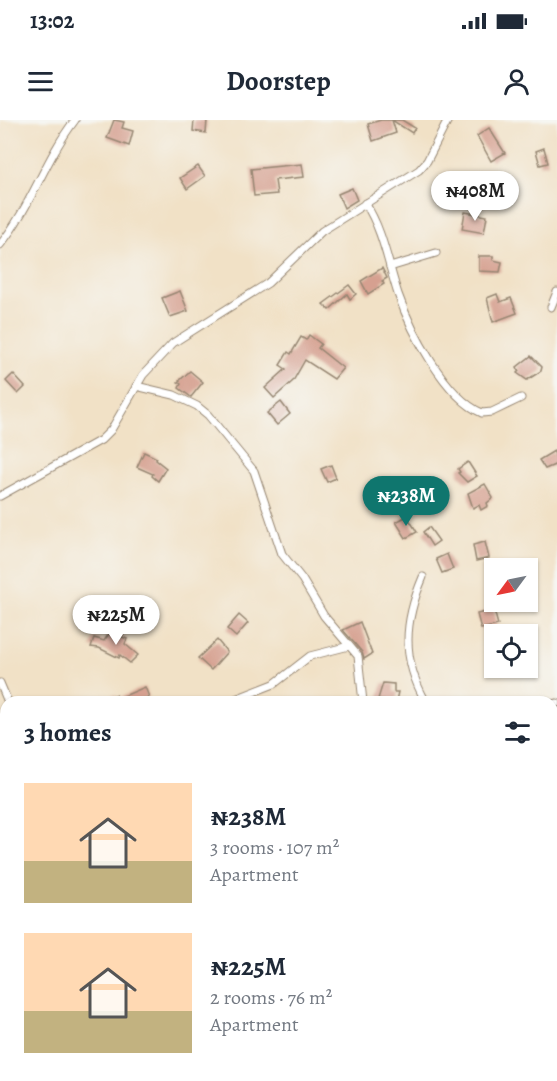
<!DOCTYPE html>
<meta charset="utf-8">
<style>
body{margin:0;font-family:Alegreya,serif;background:#f6f6f7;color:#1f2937;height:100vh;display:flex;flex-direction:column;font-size:22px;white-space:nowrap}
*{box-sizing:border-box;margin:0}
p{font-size:20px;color:#747a83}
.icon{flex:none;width:33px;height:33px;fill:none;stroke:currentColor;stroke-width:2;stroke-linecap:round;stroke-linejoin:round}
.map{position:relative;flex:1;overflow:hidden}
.drawer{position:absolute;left:0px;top:576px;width:558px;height:386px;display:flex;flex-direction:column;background:#fff;border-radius:18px 18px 0 0;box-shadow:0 2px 4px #0004}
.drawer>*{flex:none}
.needle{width:39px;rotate:237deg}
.controls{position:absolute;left:484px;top:438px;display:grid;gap:12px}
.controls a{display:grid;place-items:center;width:54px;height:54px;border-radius:0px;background:#fff;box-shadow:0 2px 4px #0004;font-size:30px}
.price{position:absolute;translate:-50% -51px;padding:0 14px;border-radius:21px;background:#fff;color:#222;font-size:20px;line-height:39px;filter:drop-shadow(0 2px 3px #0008)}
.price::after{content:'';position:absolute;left:50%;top:36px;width:18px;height:14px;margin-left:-9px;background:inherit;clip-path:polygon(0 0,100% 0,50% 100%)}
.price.on{background:#0f766e;color:#fff}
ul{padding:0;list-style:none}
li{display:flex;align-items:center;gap:18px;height:150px;padding:0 24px}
li span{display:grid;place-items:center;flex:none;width:168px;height:120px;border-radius:0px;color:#555}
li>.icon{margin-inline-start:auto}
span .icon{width:72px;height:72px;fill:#fffc;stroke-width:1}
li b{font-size:26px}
h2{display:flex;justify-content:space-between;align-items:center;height:72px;padding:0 24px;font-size:26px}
.status{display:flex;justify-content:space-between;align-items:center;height:42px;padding:0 30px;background:#fff;direction:ltr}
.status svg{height:16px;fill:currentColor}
header{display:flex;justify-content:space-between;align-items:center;height:78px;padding:0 24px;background:#fff;font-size:27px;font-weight:600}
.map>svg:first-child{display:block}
.building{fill:#d6a090}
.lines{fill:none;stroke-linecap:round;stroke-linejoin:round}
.minor-casing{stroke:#968672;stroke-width:9}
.minor{stroke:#fff;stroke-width:7}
</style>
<div class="status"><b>13:02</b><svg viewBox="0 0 49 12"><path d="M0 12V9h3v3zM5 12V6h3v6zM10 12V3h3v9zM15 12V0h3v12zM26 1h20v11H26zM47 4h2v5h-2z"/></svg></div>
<header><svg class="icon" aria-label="menu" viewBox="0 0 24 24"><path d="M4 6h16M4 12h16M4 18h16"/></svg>Doorstep<svg class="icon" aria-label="person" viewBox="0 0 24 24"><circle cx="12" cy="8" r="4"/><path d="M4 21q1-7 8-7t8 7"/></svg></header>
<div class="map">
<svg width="557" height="961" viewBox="0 0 557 961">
<rect width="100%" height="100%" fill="#f6f6f2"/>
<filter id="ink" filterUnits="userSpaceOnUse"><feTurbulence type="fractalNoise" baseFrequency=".0167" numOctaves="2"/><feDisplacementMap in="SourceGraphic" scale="12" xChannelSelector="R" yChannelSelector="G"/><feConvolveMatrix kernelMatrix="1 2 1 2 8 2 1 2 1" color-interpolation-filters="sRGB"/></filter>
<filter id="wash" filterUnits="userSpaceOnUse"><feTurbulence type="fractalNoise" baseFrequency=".008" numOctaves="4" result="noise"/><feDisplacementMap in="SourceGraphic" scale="24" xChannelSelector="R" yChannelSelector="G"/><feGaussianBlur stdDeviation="1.35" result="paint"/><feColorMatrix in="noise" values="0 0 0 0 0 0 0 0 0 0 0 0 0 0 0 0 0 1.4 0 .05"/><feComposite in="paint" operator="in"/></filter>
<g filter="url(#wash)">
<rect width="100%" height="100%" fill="#f1e1c6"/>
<g id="blocks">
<g class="building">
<path d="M114,0L124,2L122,8L133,11L129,26L107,18Z"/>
<path d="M194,0H207L206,13L193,11Z"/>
<path d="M381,0H402L415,8L412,13L392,0L396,13L373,21L368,4Z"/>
<path d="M489,8L505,33L491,41L477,16Z"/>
<path d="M544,28L548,43L540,45L536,31Z"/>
<path d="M302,44L304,57L275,60L277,74L254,76L251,49Z"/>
<path d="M198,46L205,56L187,69L180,58Z"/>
<path d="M352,68L357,80L344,88L338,74Z"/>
<path d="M465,92L487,96L484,113L462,109Z"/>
<path d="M479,136H493V140L502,142L500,152L479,151Z"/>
<path d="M382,148L387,158L382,161L384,164L368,174L361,161Z"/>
<path d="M349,165L356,174L350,179L347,174L329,190L323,184Z"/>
<path d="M180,171L188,191L170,197L162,178Z"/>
<path d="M497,174L500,182L511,178L517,193L493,202L487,178Z"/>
<path d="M309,215L321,224L318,228L343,248L334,259L305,240L293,261L274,278L265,268L286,249L280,245L288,232L291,234L301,217L306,220Z"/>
<path d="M531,236L542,247L541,251L527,260L517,253L519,251L517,247Z"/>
<path d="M190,251L203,262L191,277L179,268L181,264L178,262Z"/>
<path d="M13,254L25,267L18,274L6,261Z"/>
<path d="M281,282L290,294L277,305L267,293Z"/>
<path d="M554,331L557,344L545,349L539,340Z"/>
<path d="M144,332L157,338L156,340L166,348L158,361L152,356L153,354L137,347Z"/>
<path d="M468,342L477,356L467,362L458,353L460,352L458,349Z"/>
<path d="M331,345L336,358L327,362L321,349Z"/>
<path d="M485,364L493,378L487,383L488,386L481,390L479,385L473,388L468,373Z"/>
<path d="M407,396L417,412L406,418L396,402Z"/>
<path d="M429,407L439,421L432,426L423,412Z"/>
<path d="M485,422L489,438L476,441L473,425Z"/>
<path d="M447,434L453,449L442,453L436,439Z"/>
<path d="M494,490L498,505L481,509L477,494Z"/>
<path d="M239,495L248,503L236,517L227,509Z"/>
<path d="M360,502L372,534L364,539L362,532L343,510Z"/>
<path d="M114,507L124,512L122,517L127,519L125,524L138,535L130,543L120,535L119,538L99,528L91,527L94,518L104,521Z"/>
<path d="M217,520L227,532L211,550L198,538Z"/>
<path d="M383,563L394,564V572H398L396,581L378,579Z"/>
<path d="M145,567L149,577L139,580L140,582H98L97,579L116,575L117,579Z"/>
<path d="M6,836V899L0,896V842Z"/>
</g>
</g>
</g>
<g filter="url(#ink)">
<use href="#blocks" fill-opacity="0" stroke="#968672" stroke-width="1.5"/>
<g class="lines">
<defs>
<g id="minor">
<path d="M365,83C383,110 388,144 398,174C411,211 445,277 482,293L492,292L521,278"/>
<path d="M0,125C31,87 45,39 75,0"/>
<path d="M390,147L436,133"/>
<path d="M551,187L557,172"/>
<path d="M136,266L174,275L197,286L208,295L254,351L282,434L302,459L324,496L358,536L363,582"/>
<path d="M0,376L101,320L111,310L143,255L173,223L268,163L322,111L419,50L427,41L448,0"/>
<path d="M423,457C404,502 401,538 426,582"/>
<path d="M0,563L8,582"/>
<path d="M228,582L274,564L310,536L349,526"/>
<path d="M552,584L557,583"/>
<path d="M552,710L557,717"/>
<path d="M218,956L241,961"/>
<path d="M116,961L120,956"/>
</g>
</defs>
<use href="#minor" class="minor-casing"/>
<use href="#minor" class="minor"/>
</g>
</g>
</svg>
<div class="controls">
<a><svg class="needle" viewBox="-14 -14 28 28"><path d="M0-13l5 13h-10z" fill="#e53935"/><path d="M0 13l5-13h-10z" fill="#747a83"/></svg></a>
<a><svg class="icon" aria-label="locate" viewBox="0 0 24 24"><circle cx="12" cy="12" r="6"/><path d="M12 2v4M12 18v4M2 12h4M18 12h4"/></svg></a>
</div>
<b class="price" style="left:475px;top:102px">₦408M</b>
<b class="price on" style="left:406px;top:407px">₦238M</b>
<b class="price" style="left:116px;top:526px">₦225M</b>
<section class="drawer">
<h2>3 homes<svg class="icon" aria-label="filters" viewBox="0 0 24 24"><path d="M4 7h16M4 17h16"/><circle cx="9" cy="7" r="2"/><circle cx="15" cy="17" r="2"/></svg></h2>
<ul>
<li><span style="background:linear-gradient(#ffd9b3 65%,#c2b280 0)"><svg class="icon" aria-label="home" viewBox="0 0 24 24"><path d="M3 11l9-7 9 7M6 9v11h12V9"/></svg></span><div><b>₦238M</b><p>3 rooms · 107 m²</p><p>Apartment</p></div></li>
<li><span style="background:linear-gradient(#ffd9b3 65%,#c2b280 0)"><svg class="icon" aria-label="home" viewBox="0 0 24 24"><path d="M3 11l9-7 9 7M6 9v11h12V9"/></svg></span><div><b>₦225M</b><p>2 rooms · 76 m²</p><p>Apartment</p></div></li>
</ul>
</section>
</div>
